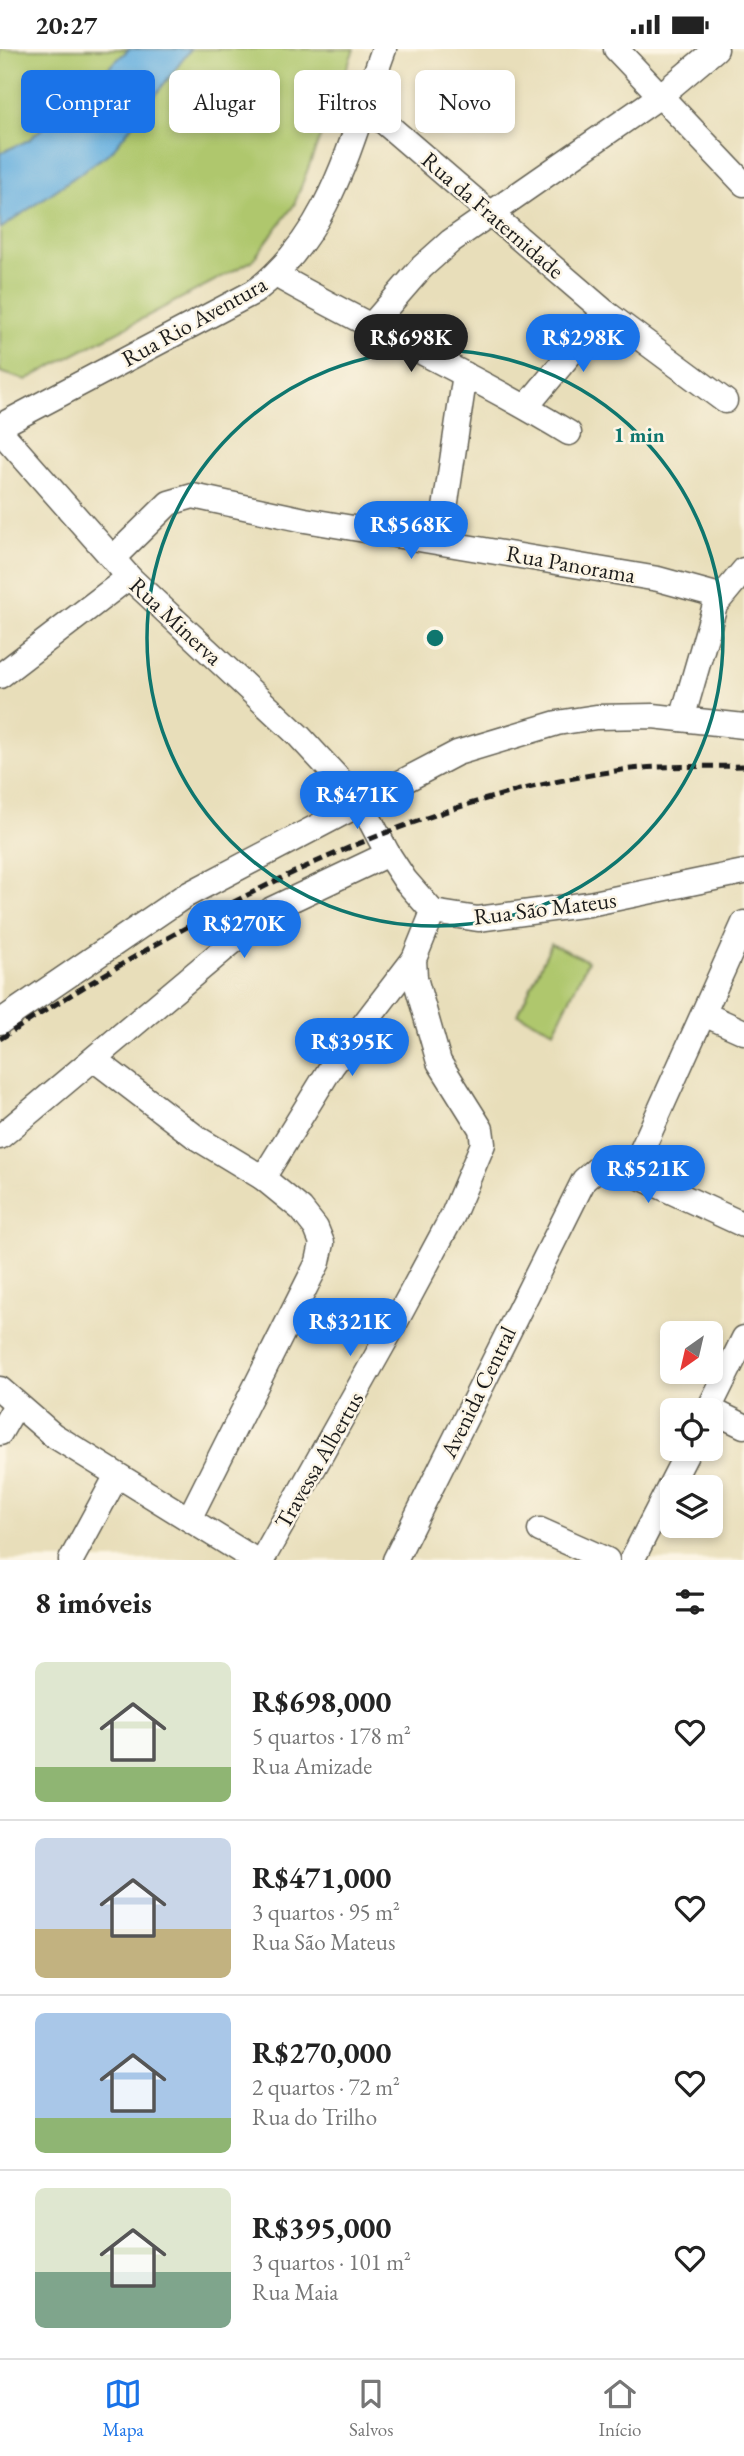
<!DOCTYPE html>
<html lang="pt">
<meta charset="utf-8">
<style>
body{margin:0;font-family:"EB Garamond",serif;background:#f6f6f6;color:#222;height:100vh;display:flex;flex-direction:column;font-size:26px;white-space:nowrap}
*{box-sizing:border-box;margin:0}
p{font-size:23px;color:#767676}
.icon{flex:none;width:38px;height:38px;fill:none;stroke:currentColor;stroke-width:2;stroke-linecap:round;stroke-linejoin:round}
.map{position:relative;height:1511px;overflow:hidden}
.details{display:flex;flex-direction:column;background:#fff;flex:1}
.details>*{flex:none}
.guide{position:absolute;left:21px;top:21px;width:704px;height:63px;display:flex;gap:14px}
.needle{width:46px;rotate:214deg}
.fabs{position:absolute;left:660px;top:1272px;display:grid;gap:14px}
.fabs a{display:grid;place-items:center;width:63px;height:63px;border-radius:10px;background:#fff;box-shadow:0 4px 10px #0003;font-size:35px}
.price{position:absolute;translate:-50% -60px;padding:0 16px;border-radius:24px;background:#1a73e8;color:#fff;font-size:23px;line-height:46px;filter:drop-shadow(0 2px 4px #0008)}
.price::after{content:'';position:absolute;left:50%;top:42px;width:21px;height:16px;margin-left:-10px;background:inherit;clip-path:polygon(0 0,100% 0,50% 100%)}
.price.active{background:#222;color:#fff}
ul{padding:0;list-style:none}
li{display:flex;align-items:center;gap:21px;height:175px;padding:0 35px}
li+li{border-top:2px solid #e0e0e0}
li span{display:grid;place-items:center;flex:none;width:196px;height:140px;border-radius:10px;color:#555}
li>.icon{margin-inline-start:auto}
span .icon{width:84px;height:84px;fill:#fffc;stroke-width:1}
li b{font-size:30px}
h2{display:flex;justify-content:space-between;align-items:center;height:84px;padding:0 35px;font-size:30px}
.pill{padding:0 24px;border-radius:10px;background:#fff;box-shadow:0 4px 10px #0003;font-size:24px;line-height:63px}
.pill.active{background:#1a73e8;color:#fff}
.status{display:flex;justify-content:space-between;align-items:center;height:49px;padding:0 35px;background:#fff;direction:ltr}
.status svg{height:19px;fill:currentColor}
.tabs{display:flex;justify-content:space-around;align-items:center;height:98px;border-top:2px solid #e0e0e0;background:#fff;font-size:19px;color:#767676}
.tabs a{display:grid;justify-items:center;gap:4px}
.tabs .active{color:#1a73e8}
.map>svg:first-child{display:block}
.green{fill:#afc76d;stroke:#667244;stroke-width:2}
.water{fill:#67b0df;stroke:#42667e;stroke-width:2}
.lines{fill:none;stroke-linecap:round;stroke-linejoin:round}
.street-casing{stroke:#636053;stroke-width:27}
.street{stroke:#fff;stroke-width:24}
.rail{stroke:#1c1c1c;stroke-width:5;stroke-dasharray:10 5;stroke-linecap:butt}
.ring{fill:none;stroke:#0f766e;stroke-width:3.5}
.labels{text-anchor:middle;stroke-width:5;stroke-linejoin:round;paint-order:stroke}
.street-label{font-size:23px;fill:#1c1c1c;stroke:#fcf5e5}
.centre{fill:#0f766e;stroke:#fcf5e5;stroke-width:3.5}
.ring-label{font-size:21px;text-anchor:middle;font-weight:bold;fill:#0f766e;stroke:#fcf5e5;stroke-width:5;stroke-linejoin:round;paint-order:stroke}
</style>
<div class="status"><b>20:27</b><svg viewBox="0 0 49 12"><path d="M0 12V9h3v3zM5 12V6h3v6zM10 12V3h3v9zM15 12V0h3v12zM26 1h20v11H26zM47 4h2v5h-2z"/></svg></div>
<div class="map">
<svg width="744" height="1511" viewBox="0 0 744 1511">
<rect width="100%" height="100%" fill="#fcf5e5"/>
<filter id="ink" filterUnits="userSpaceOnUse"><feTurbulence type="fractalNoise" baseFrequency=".0143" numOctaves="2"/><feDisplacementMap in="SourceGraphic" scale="14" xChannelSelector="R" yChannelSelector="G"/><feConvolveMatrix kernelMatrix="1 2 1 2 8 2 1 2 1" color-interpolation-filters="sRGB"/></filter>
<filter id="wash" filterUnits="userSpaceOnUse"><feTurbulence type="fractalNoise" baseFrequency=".00686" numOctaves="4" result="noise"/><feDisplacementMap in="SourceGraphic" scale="28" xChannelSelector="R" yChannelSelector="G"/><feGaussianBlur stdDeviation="1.57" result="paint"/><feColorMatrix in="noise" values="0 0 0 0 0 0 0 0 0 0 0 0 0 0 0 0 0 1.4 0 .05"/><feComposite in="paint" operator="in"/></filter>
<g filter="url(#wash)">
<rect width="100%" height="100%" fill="#e8deba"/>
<g class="green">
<path d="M0,0H354L294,156L252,212L26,331L0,323Z"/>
<path d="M551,895L588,912L554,982L518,965Z"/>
</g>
<path class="water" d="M129,0H191L112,102L0,180V104L29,91Z"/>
</g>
<g filter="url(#ink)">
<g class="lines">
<defs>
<g id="street">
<path d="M616,0L744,135"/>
<path d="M363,55L605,263L725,352"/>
<path d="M276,226C373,281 474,326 569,384"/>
<path d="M369,279L422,218L451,192L660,47L716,0"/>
<path d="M526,358L605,263"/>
<path d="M0,377L254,243C333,183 351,89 384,0"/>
<path d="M0,382L129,528L299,687L361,754L388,805L405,831L433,863L478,870L589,855L744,823"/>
<path d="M440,493L465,325"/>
<path d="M113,509L169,454L193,447L305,471L658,530L720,547"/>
<path d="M0,627L129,528"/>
<path d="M682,670L715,556L744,521"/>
<path d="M704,965L744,983"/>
<path d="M0,973L183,848L457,704L557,674L596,668L653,667L744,677"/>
<path d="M95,1011L197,1089L263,1129L301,1160L316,1179L322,1194L318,1213L189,1470"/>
<path d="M0,1088L272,860L388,805"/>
<path d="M632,1123L744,874"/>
<path d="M263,1129L332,1017L414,910"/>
<path d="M0,1340L53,1386L255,1511"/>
<path d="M709,1360L744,1377"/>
<path d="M708,1362L744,1289"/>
<path d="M0,1384L16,1356"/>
<path d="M540,1481L607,1511"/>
<path d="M71,1511L116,1428"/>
<path d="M262,1511L394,1276L453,1166L483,1095L481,1080L439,1013L415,929L414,910L433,863"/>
<path d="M395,1511L584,1131L597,1120L616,1117L744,1176"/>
<path d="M632,1511L689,1400"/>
</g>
</defs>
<use href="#street" class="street-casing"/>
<use href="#street" class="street"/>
<path class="rail" d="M0,990C195,867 390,754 622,721C662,716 704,718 744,717"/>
</g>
</g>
<circle class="ring" cx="435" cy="589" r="288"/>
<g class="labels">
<g class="street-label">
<text transform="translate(493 166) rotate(41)" y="8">Rua da Fraternidade</text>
<text transform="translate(194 272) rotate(-29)" y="8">Rua Rio Aventura</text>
<text transform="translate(571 515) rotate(10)" y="8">Rua Panorama</text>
<text transform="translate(176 572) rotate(43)" y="8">Rua Minerva</text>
<text transform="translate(545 859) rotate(-7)" y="8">Rua São Mateus</text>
<text transform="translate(478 1343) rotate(-64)" y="8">Avenida Central</text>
<text transform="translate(319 1411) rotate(-60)" y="8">Travessa Albertus</text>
</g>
</g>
<circle cx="435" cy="589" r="10" class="centre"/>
<g class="ring-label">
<text x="639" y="393">1 min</text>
</g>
</svg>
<div class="fabs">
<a><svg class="needle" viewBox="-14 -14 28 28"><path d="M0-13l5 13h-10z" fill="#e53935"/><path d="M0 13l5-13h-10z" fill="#767676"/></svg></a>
<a><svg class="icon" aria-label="locate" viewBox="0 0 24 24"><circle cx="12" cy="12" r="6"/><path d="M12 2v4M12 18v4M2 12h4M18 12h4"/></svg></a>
<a><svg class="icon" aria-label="layers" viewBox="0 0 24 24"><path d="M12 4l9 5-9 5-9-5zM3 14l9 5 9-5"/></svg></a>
</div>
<b class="price active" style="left:411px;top:325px">R$698K</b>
<b class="price" style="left:583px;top:325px">R$298K</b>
<b class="price" style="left:411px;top:512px">R$568K</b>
<b class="price" style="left:357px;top:782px">R$471K</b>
<b class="price" style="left:244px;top:911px">R$270K</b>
<b class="price" style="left:352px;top:1029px">R$395K</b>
<b class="price" style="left:648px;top:1156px">R$521K</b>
<b class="price" style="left:350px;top:1309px">R$321K</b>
<div class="guide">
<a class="pill active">Comprar</a>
<a class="pill">Alugar</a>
<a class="pill">Filtros</a>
<a class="pill">Novo</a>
</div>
</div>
<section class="details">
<h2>8 imóveis<svg class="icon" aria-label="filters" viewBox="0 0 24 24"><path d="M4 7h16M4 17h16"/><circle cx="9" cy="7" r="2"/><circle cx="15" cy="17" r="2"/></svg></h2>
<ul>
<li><span style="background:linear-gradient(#dfe7d0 75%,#8fb573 0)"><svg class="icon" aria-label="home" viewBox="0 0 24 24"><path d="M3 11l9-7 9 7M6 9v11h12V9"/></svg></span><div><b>R$698,000</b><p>5 quartos · 178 m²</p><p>Rua Amizade</p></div><svg class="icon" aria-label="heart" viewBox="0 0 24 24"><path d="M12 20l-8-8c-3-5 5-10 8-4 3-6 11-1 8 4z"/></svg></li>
<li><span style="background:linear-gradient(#c9d6e8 65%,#c2b280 0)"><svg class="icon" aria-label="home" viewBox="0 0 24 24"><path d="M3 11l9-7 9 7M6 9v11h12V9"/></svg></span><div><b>R$471,000</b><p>3 quartos · 95 m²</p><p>Rua São Mateus</p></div><svg class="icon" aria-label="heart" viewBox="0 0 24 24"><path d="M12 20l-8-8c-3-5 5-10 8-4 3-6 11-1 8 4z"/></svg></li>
<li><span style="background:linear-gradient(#a9c7e8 75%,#8fb573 0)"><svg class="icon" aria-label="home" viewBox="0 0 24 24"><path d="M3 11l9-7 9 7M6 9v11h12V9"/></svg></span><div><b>R$270,000</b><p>2 quartos · 72 m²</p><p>Rua do Trilho</p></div><svg class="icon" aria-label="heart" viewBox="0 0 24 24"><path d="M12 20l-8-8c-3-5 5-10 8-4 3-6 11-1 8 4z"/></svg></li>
<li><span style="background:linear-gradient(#dfe7d0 60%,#7fa58c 0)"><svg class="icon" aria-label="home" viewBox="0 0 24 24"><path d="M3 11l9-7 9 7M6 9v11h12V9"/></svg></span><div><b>R$395,000</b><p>3 quartos · 101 m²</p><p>Rua Maia</p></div><svg class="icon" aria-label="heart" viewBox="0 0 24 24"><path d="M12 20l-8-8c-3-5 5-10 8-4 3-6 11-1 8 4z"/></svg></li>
</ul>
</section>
<nav class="tabs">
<a class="active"><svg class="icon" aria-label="map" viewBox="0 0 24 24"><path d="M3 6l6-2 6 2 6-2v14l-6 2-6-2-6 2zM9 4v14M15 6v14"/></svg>Mapa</a>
<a><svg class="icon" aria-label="saved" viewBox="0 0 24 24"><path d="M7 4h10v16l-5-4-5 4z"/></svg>Salvos</a>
<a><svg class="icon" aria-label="home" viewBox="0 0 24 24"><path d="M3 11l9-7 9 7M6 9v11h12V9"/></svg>Início</a>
</nav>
